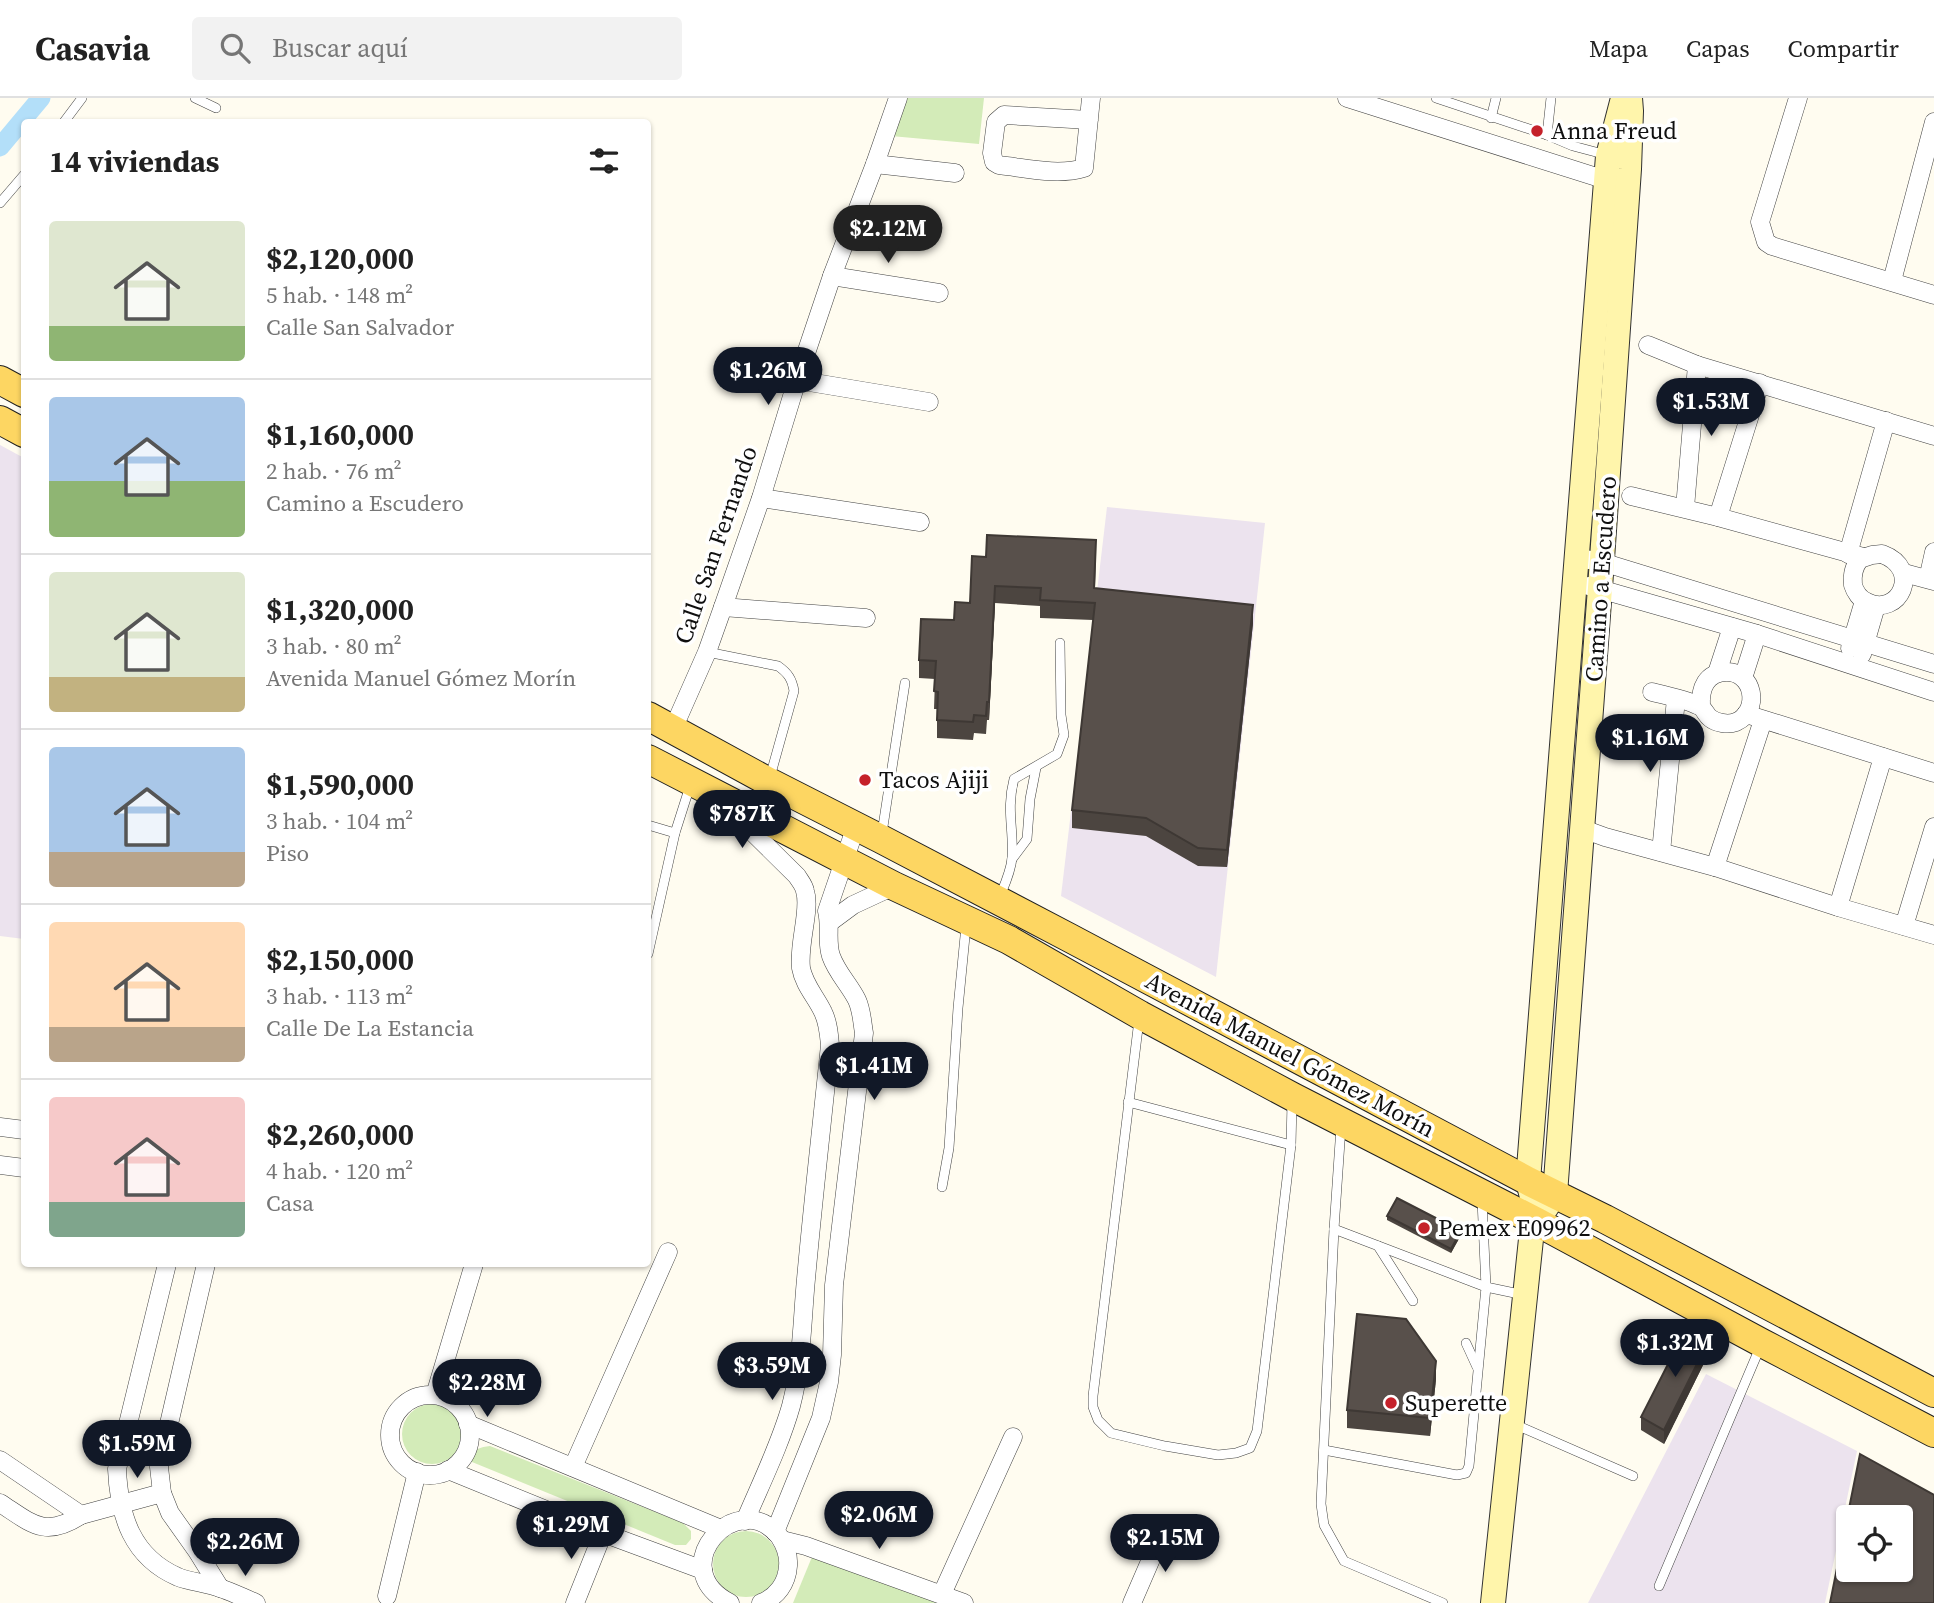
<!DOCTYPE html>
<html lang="es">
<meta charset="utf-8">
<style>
body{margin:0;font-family:"Source Serif 4",serif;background:#f2f2f2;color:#222;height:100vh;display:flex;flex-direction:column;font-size:26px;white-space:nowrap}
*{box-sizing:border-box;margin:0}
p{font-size:23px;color:#767676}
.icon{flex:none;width:38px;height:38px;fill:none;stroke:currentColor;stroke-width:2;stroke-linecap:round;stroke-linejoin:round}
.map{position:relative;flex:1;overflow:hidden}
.sheet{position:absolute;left:21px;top:21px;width:630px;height:1148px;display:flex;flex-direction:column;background:#fff;border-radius:7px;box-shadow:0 2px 5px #0004}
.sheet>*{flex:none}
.controls{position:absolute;left:1836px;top:1407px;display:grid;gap:14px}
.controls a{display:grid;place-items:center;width:77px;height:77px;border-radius:7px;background:#fff;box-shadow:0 2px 5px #0004;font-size:35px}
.price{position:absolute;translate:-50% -60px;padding:0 16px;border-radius:24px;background:#111827;color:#fff;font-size:23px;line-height:46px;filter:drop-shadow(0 2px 4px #0008)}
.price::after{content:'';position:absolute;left:50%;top:42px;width:21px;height:16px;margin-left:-10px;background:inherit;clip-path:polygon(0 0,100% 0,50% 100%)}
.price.on{background:#222;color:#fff}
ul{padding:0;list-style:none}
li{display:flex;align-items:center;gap:21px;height:175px;padding:0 28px}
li+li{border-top:2px solid #e0e0e0}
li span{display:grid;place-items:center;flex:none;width:196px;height:140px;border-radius:7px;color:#555}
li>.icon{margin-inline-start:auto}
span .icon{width:84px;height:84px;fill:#fffc;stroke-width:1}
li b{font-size:30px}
h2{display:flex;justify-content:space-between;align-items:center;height:84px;padding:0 28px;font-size:30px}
header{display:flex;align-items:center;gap:42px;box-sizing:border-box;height:98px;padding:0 35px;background:#fff;border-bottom:2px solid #e0e0e0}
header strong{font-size:33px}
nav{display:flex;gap:38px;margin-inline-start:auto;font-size:24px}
.search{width:490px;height:63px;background:#f2f2f2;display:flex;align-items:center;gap:18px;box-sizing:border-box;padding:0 24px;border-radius:7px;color:#767676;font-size:26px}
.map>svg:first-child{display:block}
.industrial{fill:#ece3ee}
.green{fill:#d3ebb8}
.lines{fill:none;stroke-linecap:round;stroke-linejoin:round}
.canal{stroke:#b3dff9;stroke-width:19}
.lane-casing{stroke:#424242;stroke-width:10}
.street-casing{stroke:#424242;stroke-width:19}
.secondary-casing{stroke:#313131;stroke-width:26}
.primary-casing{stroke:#202020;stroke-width:30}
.lane{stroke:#fff;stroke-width:9}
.street{stroke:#fff;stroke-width:18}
.secondary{stroke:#fff5ab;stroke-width:24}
.primary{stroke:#fdd662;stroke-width:28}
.wall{fill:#4c4540}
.shaded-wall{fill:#3e3834}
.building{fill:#58504b;stroke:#3e3834;stroke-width:2;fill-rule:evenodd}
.poi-dot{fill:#c5212a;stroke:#fff;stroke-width:2.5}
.labels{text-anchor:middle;stroke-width:7;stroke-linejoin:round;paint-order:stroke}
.poi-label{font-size:24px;fill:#0f0f0f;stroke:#fff;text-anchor:start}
.street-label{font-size:24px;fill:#0f0f0f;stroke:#fff}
</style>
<header>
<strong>Casavia</strong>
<div class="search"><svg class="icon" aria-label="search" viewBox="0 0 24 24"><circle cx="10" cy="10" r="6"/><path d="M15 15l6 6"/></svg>Buscar aquí</div>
<nav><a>Mapa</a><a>Capas</a><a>Compartir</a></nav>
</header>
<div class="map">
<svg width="1934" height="1505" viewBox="0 0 1934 1505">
<rect width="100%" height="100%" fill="#fffcf0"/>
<g class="industrial">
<path d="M0,347L24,360V841L0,838Z"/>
<path d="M1107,409L1265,425L1216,879L1061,798Z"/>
<path d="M1706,1276L1857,1353L1825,1505H1588Z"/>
</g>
<g class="green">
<path d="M904,0H984L979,46L891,38Z"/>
<circle cx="432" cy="1336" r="30"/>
<path d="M490,1348L683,1425L691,1433V1441L686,1447H675L472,1364L470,1361C472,1351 481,1349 490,1348Z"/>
<circle cx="746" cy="1466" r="33"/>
<path d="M814,1454L939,1505H793Z"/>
</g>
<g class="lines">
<path class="canal" d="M0,49L41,0"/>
<defs>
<g id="lane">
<path d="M195,0L216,10"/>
<path d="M1436,0L1547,37L1573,48L1607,57"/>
<path d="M1491,20L1496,0"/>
<path d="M64,24L82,0"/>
<path d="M1547,37L1551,0"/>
<path d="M0,105L24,77"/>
<path d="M707,554L778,568C788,575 792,581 794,593L770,679"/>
<path d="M648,727L675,735"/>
<path d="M882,735L905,585"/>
<path d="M1012,761L1027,741L1030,701L1036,670"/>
<path d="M1000,798C1005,786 1011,773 1012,760C1014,731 1006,712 1014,681L1057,656L1064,637L1061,617L1060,545"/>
<path d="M648,856L675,735L690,688"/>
<path d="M1139,922L1093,1298V1309L1098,1322L1111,1335L1165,1348L1218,1357L1236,1355L1250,1350L1257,1333L1291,1047L1292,1004"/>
<path d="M1128,1004L1291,1047"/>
<path d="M1341,1029L1334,1131L1321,1406L1324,1427L1344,1463L1443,1505"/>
<path d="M942,1089L949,1050L958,910L966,828"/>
<path d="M1482,1102L1486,1189L1524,1197"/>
<path d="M1378,1148L1413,1203"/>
<path d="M1466,1245L1477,1269"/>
<path d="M1514,1326L1633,1378"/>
<path d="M1324,1352L1457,1377L1466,1375L1469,1368L1486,1189L1334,1131"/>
<path d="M1659,1488L1761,1247"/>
</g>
<g id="street">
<path d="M1347,0L1606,82L1618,84"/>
<path d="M1798,0L1760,124L1766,144L1772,148L1934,197"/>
<path d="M1089,22L1004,17L996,24L992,55L994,64L999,67C1026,70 1058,78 1084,70L1091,0"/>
<path d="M875,66L955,75"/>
<path d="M832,178L939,195"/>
<path d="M1892,183L1934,24"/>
<path d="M1648,247L1697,267L1934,338"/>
<path d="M797,282L929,304"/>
<path d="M1631,398L1718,419L1863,459"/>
<path d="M761,400L920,424"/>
<path d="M1685,410L1697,267"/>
<path d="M1718,419L1760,285"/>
<path d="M1848,456L1886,323"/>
<path d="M1882,456C1923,471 1899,520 1867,504C1860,501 1855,494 1853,487C1852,478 1854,468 1860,461L1872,457Z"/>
<path d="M1578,460L1602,464L1934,566"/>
<path d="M1904,475L1934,483"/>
<path d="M1928,481L1934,454"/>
<path d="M1589,488L1757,536L1934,594"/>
<path d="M723,509L866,520"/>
<path d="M1850,550L1864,503"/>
<path d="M1862,556L1876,508"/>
<path d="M1717,575L1732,529"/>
<path d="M1743,580L1757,536"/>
<path d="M1652,594C1665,597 1688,602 1699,608C1704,610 1706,617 1710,620C1716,625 1728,627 1736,624C1761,613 1754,573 1726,574C1706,575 1700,590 1701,608"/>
<path d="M1746,616L1934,675"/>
<path d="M673,631L707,554L723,509L761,400L797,282L832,178L875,66L898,0"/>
<path d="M727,709L797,778C800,783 804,787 805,793C811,812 798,845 801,870C804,887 816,899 823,914C828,924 829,936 830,947C822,1025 813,1103 806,1181C802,1223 802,1266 791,1308C780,1347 761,1385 745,1423"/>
<path d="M1583,731L1605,739L1715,769L1838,809L1934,837"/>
<path d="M1661,754L1676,601"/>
<path d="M1715,769L1763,622"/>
<path d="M1838,809L1883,659"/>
<path d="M830,824L853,807L894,788"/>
<path d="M1904,828L1934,729"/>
<path d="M0,1029L24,1032"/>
<path d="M0,1067L24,1070"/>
<path d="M167,1166L117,1371C119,1418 132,1459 178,1479C191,1484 207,1485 220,1490C232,1494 244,1500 256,1505"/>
<path d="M206,1166L159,1369L162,1395L170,1415L197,1453L220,1490"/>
<path d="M435,1297L474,1166"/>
<circle cx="430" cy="1337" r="40"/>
<path d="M468,1326L721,1431"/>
<path d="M0,1362L81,1417L162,1395"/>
<path d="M573,1369L668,1154"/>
<path d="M448,1372L603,1435L703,1472"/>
<path d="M0,1405C31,1425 45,1441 81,1417"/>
<path d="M775,1434L821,1320L829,1284L832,1257L834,1187L864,935C862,924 862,913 857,902C849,886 837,875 831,858C826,843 831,829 827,813L856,728"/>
<path d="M782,1442L806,1448L964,1505"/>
<path d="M942,1496L1013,1339"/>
<path d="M387,1498L417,1374"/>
<path d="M575,1505L603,1435"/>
<path d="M730,1505C662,1470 737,1387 779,1438C785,1447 789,1457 788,1468C787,1485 777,1499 761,1505"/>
<path d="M1132,1505L1164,1431"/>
</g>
<g id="secondary">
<path d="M1532,1099L1528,1083L1608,58L1622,4"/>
<path d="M1493,1505L1531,1141L1537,1124L1555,1096L1600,490L1629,71L1631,13L1630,0"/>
</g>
<g id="primary">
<path d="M0,282L24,295"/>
<path d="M0,322L24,335"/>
<path d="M648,618L769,684L881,741L1068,839L1528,1083L1605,1121L1934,1295"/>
<path d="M648,661L894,788L1009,842L1140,917L1293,999L1537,1124L1762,1245L1934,1335"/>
</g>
</defs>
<use href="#lane" class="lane-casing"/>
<use href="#street" class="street-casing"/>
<use href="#secondary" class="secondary-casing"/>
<use href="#primary" class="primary-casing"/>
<use href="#lane" class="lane"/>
<use href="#street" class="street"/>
<use href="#secondary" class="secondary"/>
<use href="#primary" class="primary"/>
</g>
<g class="wall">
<path d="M986,459L1096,460L1095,490L1253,525L1227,769L1198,768L1146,738L1072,730V712L1093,522L1040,520V508L995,505L989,622H987L986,636L974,635L973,642L937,640V611H934L935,581L919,580V562L970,505Z"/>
<path d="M1387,1118L1461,1137L1451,1155L1387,1122Z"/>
<path d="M1709,1255L1664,1346L1641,1332V1319Z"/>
<path d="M1436,1281L1430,1338L1347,1330V1312Z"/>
</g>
<g class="shaded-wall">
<path d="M995,488V505L989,622V604Z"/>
<path d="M1253,507V525L1227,769V752Z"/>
<path d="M1461,1133V1137L1451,1155V1151Z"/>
<path d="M1709,1242V1255L1664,1346V1332Z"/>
<path d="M1436,1263V1281L1430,1338V1320Z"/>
</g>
<g class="building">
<path d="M987,437L1096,442L1094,490L1253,507L1227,752L1198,750L1146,720L1072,712L1095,505L1040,502L1041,490L995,488L989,604H987L986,618L974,617L973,624L937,622L938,594L934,593L936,563L919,562L921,521L954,522L955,504L970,505L972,458L986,459Z"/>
<path d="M1397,1100L1461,1133L1451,1151L1387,1118Z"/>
<path d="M1357,1216L1406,1221L1436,1263L1430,1320L1347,1312Z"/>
<path d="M1687,1229L1709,1242L1664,1332L1641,1319Z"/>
<path d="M1860,1356L1934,1397V1505H1830ZM1848,1419H1900V1472H1848Z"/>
</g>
<g class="poi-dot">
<circle cx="1537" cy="33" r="7"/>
<circle cx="865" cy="682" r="7"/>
<circle cx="1424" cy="1130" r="7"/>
<circle cx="1391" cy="1305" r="7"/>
</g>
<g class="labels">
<g class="poi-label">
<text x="1551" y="41">Anna Freud</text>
<text x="879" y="690">Tacos Ajiji</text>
<text x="1438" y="1138">Pemex E09962</text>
<text x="1405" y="1313">Superette</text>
</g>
<g class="street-label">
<text transform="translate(716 447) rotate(-71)" y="8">Calle San Fernando</text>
<text transform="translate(1601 481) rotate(-86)" y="8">Camino a Escudero</text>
<text transform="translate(1290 957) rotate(28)" y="8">Avenida Manuel Gómez Morín</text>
</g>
</g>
</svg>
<div class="controls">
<a><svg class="icon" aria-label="locate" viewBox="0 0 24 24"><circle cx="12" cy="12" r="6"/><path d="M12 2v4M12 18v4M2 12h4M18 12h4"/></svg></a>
</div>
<b class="price on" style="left:888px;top:167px">$2.12M</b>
<b class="price" style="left:768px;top:309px">$1.26M</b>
<b class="price" style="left:1711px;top:340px">$1.53M</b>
<b class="price" style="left:1650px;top:676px">$1.16M</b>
<b class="price" style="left:742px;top:752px">$787K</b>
<b class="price" style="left:874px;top:1004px">$1.41M</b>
<b class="price" style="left:1675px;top:1281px">$1.32M</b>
<b class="price" style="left:772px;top:1304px">$3.59M</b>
<b class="price" style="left:487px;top:1321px">$2.28M</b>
<b class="price" style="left:137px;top:1382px">$1.59M</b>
<b class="price" style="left:879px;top:1453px">$2.06M</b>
<b class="price" style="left:571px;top:1463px">$1.29M</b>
<b class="price" style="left:1165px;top:1476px">$2.15M</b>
<b class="price" style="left:245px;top:1480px">$2.26M</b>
<section class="sheet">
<h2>14 viviendas<svg class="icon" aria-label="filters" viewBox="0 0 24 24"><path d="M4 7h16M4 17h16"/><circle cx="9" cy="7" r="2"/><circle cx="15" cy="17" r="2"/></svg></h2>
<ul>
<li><span style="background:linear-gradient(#dfe7d0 75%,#8fb573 0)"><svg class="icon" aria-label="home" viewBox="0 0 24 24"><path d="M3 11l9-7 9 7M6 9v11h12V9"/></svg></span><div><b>$2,120,000</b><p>5 hab. · 148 m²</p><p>Calle San Salvador</p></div></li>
<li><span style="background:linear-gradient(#a9c7e8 60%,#8fb573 0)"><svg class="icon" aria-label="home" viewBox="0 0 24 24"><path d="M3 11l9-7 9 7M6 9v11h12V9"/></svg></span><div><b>$1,160,000</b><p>2 hab. · 76 m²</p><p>Camino a Escudero</p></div></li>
<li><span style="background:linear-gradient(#dfe7d0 75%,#c2b280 0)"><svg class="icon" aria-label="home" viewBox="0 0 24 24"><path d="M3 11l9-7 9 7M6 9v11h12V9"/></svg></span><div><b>$1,320,000</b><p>3 hab. · 80 m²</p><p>Avenida Manuel Gómez Morín</p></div></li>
<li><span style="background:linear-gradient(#a9c7e8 75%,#b9a48a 0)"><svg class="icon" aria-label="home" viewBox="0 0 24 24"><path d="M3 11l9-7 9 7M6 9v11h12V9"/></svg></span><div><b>$1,590,000</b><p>3 hab. · 104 m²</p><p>Piso</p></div></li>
<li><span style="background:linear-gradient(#ffd9b3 75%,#b9a48a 0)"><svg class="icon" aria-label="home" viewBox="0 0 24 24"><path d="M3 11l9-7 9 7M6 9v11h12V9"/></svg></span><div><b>$2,150,000</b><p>3 hab. · 113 m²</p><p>Calle De La Estancia</p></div></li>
<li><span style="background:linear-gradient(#f6c9c9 75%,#7fa58c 0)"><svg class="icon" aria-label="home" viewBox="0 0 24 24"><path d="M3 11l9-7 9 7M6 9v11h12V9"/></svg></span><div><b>$2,260,000</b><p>4 hab. · 120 m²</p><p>Casa</p></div></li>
</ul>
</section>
</div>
